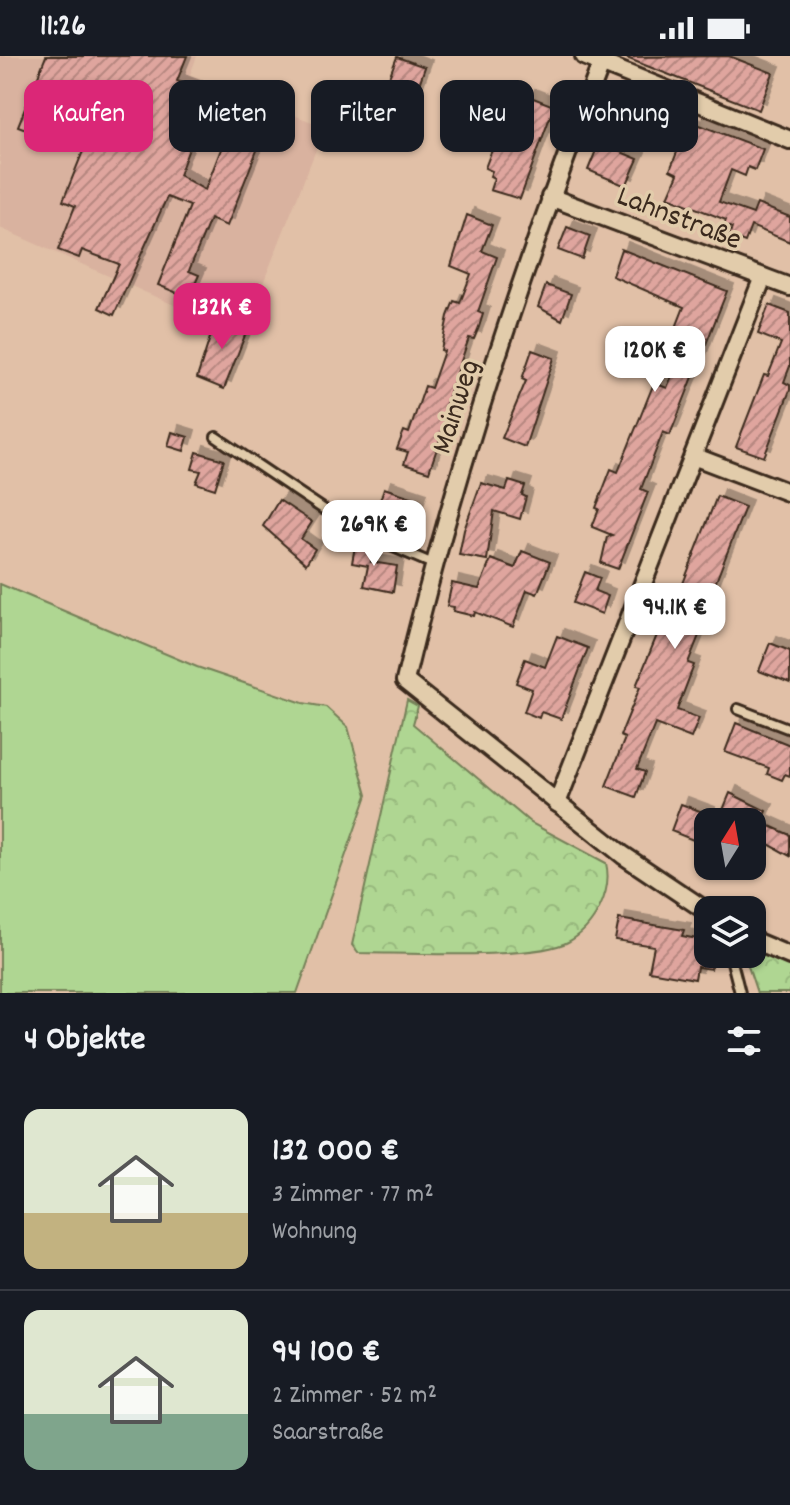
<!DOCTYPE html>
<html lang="de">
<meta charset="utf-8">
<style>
body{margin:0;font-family:Dekko,sans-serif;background:#20242c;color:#f1f3f6;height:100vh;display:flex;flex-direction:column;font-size:30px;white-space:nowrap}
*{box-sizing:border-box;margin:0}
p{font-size:26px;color:#9ea1a6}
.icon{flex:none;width:44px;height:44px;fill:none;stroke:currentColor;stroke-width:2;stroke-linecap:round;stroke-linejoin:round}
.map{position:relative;height:937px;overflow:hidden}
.sheet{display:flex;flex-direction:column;background:#171b24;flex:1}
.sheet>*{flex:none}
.hud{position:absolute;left:24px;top:24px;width:742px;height:72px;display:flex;gap:16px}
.needle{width:52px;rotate:11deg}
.controls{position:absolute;left:694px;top:752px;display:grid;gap:16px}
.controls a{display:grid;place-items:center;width:72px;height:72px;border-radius:16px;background:#171b24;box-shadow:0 2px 6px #0004;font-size:40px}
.price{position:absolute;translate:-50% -68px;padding:0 18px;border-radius:16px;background:#fff;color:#222;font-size:26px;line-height:52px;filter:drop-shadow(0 2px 4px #0008)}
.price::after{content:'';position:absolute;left:50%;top:48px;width:24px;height:18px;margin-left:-12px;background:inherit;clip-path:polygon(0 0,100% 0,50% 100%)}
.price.selected{background:#db2777;color:#fff}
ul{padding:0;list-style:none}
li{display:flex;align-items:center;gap:24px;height:200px;padding:0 24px}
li+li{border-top:2px solid #363941}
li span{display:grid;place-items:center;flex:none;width:224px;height:160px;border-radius:16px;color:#555}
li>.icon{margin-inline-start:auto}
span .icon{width:96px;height:96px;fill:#fffc;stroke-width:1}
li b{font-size:34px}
h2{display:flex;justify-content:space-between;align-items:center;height:96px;padding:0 24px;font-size:34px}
.chip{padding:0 28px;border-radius:16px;background:#171b24;box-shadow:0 2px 6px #0004;font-size:28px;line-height:72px}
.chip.selected{background:#db2777;color:#fff}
.status{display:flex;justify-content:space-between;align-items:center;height:56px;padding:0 40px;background:#171b24;direction:ltr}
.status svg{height:22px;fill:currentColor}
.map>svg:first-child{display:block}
.built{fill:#d9b29f}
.grass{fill:#afd692;stroke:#758058;stroke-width:2}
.forest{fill:url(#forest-crowns);stroke:#758058;stroke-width:2}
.building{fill:url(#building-hatch);stroke:#3b2a1e;stroke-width:2;filter:url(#shadow)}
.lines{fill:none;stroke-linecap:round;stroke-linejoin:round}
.service-casing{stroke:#3b2a1e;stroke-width:14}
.minor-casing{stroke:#3b2a1e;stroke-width:22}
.service{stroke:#e2ccab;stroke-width:8}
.minor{stroke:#e2ccab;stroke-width:16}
.labels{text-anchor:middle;stroke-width:7;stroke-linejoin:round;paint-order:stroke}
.street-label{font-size:30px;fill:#3b2a1e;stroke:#e2ccab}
</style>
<div class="status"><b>11:26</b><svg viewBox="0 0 49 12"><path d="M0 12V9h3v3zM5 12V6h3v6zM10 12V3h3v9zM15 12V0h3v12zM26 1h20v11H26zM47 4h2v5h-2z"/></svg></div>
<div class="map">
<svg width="790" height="937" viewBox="0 0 790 937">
<defs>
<pattern id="forest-crowns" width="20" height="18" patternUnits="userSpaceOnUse" patternTransform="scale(2)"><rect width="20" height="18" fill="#afd692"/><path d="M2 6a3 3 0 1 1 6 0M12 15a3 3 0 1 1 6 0" fill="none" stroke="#97b87d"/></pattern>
<pattern id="building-hatch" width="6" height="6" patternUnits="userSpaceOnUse" patternTransform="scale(2)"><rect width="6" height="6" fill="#dfa59e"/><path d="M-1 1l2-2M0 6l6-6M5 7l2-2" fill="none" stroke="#b68780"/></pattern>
<filter id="shadow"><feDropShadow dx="7" dy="-7" stdDeviation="0" flood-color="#0004"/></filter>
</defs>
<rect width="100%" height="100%" fill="#e1c0a7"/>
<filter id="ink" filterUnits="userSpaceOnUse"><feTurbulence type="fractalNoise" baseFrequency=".0125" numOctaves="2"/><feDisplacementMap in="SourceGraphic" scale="16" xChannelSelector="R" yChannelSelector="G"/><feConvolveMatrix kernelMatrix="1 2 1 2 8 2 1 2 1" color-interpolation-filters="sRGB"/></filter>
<g filter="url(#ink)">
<path class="built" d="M0,0H197L190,19L325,71L252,255L183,253L0,172Z"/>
<path class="grass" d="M0,528L197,611L303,647L326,651L348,671L367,739L297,937H0Z"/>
<g class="forest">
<path d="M407,644L418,650L413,668L531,767L606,807C613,836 594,872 568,886C535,904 402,897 358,897L352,889Z"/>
<path d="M752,894L790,908V937H757L744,898H752Z"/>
</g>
<g class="building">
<path d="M46,0H187L177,25L210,37L179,119L205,134L237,52L269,64L227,170L210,163L190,212L189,215L199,219L189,242L158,229L190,150L167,141L114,259L99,252L119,208L82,194L79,202L58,194L75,150L63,145L83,95L18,70Z"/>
<path d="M729,0L773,17L759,54L624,1Z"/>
<path d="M397,1L425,11L415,40L386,29Z"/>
<path d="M528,40L554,50L520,143L490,134L494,122L490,120L492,115L485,112L498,78L510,83Z"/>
<path d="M697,68L763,93L755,114L748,111L745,120L731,114L719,146L753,158L757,148L790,161V186L751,170L745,186L729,180L732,172L724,169L726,164L668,141L678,118L670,114L683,81L688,69L696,72Z"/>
<path d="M599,87L638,103L626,130L588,114Z"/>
<path d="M467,159L492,169L482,195L497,201L478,256L483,258L479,271L474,283L469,282L446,349L451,351L429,416L404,408L408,396L397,393L404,375L409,377L425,330L431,332L444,295L441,294L448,260L454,245L460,247L471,218L451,210Z"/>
<path d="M567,171L590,180L582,203L558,194Z"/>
<path d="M621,193L727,235L670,379L663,376L641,433L648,436L618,513L601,507L607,481L612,479L592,471L599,453L596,452L611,413L618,416L654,327L667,332L678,305L665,300L684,251L612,220Z"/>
<path d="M546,229L571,238L562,264L538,251Z"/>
<path d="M769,249L790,257V310L784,326L790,329V334L764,401L736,391L764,319L768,320L781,287L758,278Z"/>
<path d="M218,257L249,269L224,333L197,322Z"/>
<path d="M532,294L554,302L525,391L502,382L526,325L522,323Z"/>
<path d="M172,376L188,381L184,395L168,390Z"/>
<path d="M197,396L224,404L215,433L196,427L201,415L192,413Z"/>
<path d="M509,425L525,430L522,439L526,441L520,463L494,455L487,504L459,499L464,474L481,427L506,434Z"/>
<path d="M384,432L420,444L410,475L374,463Z"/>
<path d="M717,440L745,451L708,546L712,547L688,607L694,609L677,654L699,662L691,682L655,668L637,713L645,716L636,741L606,730L625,682L620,680L640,631L636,630L671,545L677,543Z"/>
<path d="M279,444L312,466L301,483L315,493L306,508L263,470Z"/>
<path d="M356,484L374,490L371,506L397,510L393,536L364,530L368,510L352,507Z"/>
<path d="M522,495L550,506L537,538L527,534L513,571L475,556L474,560L453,555L454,551L447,550L452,527L479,533L491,503L515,512Z"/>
<path d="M585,516L600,522L595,535L608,540L602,558L573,547Z"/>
<path d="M557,580L588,592L561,663L541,656L539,662L524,656L532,633L516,627L525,603L545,611Z"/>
<path d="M770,587L790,595V627L759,615Z"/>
<path d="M736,667L790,689V720L785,718L782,724L767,718L769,712L725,696Z"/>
<path d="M730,737L766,755L761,766L790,779V800L752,779V766H718Z"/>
<path d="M681,748L708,758V790L671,775Z"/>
<path d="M619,863L684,874L682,880L708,885V898L714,899L711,913L697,911L695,923L649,915L654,890L615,884Z"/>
</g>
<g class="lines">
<defs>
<g id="service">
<path d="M216,381L356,475L433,508"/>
<path d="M738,653L790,673"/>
<path d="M730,898L740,937"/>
</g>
<g id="minor">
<path d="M584,0L790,84"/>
<path d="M601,8C524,209 454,416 405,625L623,799L708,856"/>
<path d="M550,141L790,231"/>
<path d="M693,400L790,437"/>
<path d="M557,747L763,221"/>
<path d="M752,884L790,900"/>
</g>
</defs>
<use href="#service" class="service-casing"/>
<use href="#minor" class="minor-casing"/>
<use href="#service" class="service"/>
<use href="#minor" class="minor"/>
</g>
</g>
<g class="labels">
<g class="street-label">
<text transform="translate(680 160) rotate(21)" y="10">Lahnstraße</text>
<text transform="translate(454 350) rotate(-72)" y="10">Mainweg</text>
</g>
</g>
</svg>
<div class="controls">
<a><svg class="needle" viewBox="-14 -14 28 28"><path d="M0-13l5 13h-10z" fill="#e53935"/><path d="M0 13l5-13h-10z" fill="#9ea1a6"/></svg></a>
<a><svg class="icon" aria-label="layers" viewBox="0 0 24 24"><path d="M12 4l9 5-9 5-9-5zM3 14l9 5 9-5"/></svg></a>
</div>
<b class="price selected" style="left:222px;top:295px">132K €</b>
<b class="price" style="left:655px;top:338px">120K €</b>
<b class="price" style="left:374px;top:512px">269K €</b>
<b class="price" style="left:675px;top:595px">94.1K €</b>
<div class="hud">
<a class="chip selected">Kaufen</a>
<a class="chip">Mieten</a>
<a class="chip">Filter</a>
<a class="chip">Neu</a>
<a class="chip">Wohnung</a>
</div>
</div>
<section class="sheet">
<h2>4 Objekte<svg class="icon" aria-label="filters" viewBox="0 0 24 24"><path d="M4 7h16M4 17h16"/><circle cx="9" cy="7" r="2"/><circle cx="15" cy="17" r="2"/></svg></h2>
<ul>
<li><span style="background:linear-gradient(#dfe7d0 65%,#c2b280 0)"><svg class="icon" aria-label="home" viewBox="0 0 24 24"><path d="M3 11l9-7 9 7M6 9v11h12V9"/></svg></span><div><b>132 000 €</b><p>3 Zimmer · 77 m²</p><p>Wohnung</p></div></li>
<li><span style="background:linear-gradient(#dfe7d0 65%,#7fa58c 0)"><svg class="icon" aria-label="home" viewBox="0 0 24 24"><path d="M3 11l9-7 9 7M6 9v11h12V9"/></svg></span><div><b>94 100 €</b><p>2 Zimmer · 52 m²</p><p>Saarstraße</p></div></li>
</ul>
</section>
